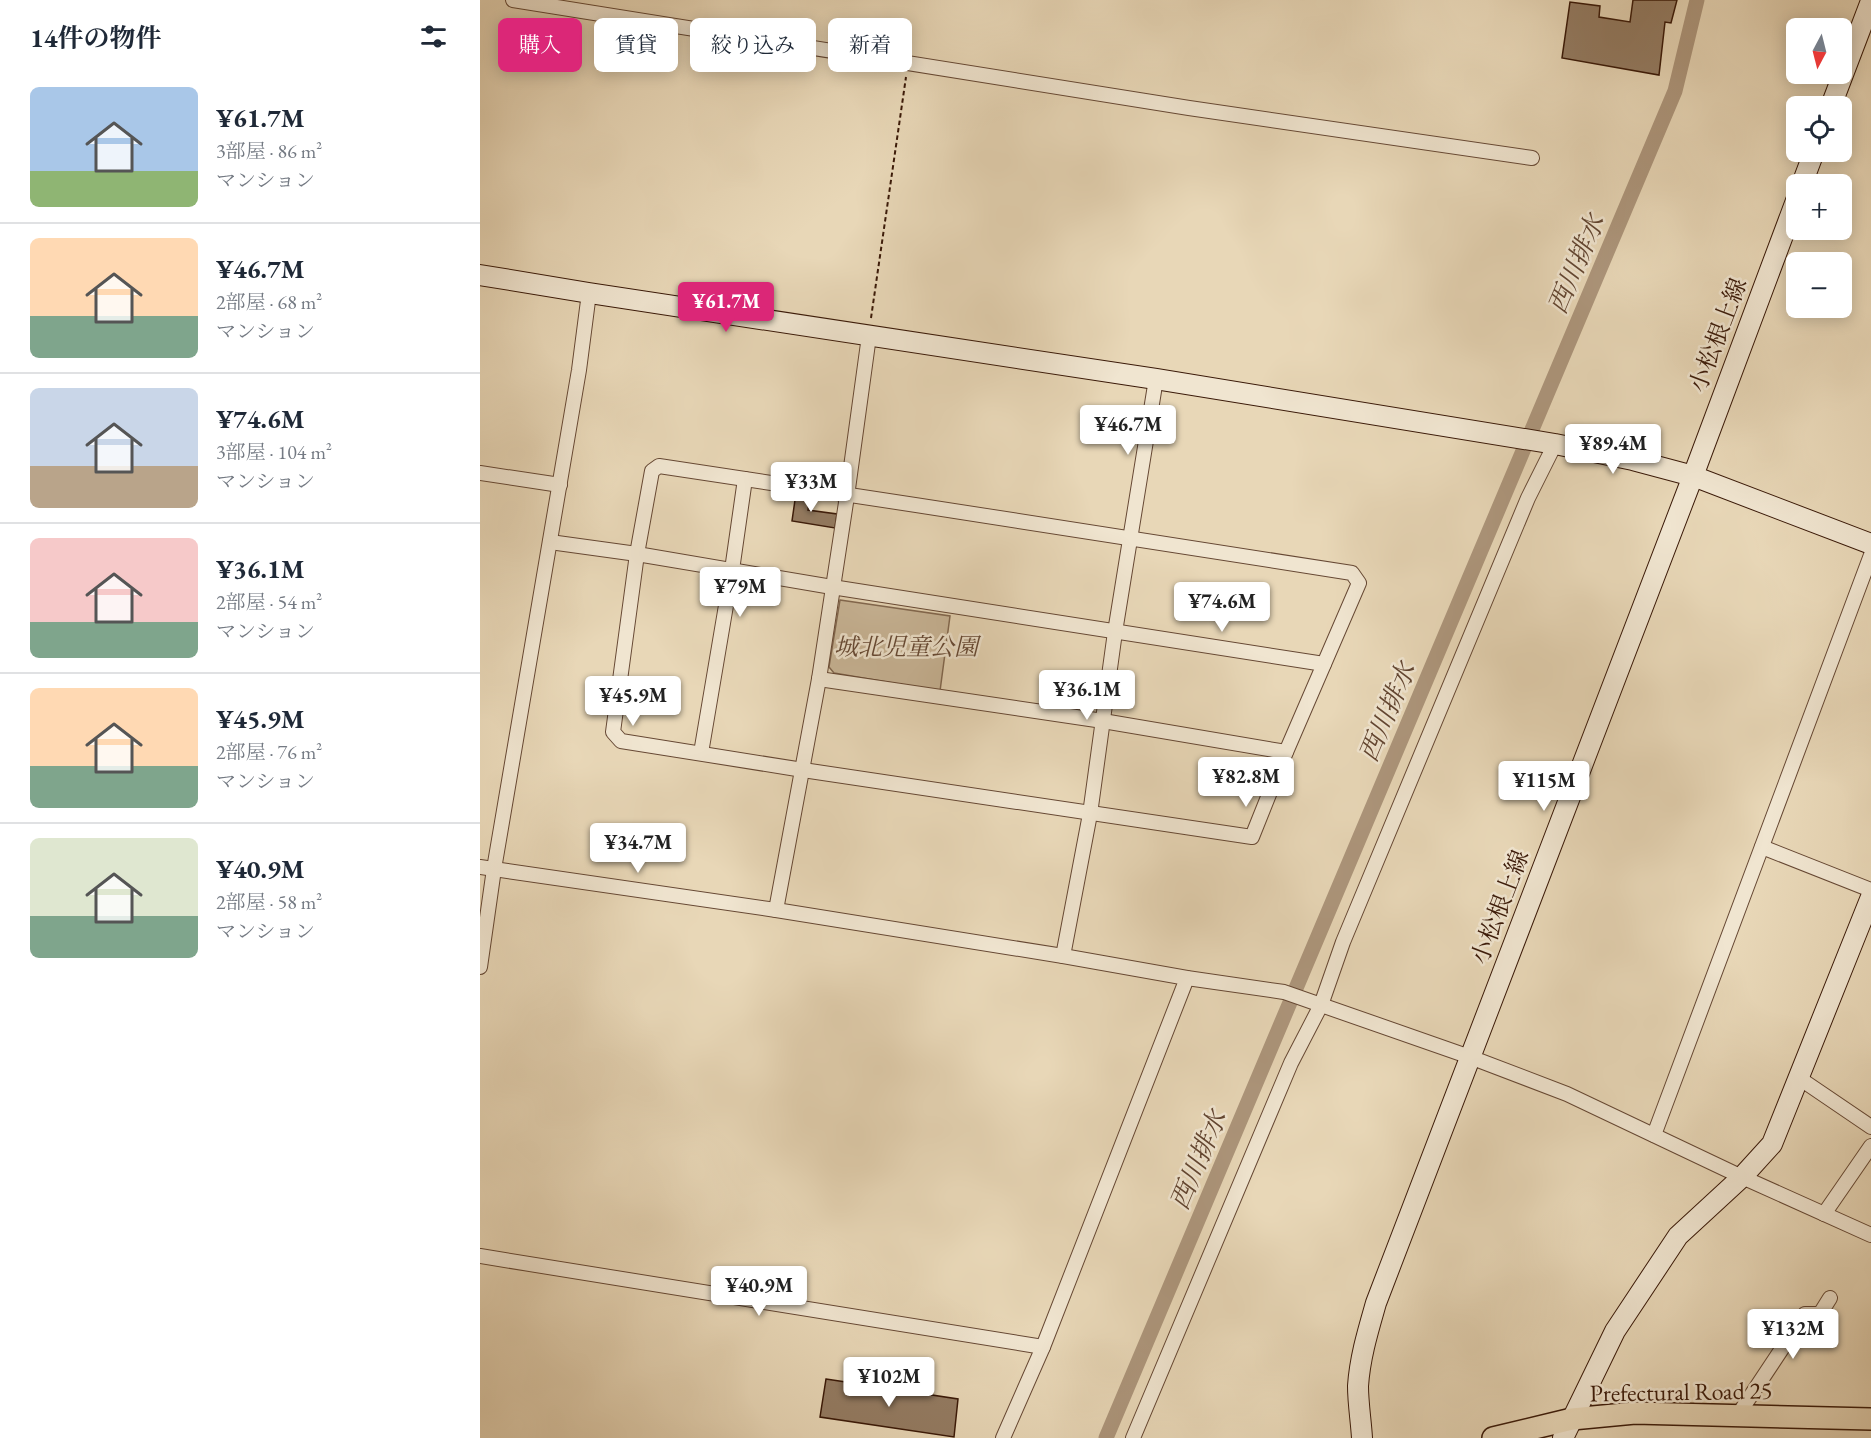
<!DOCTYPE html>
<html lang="ja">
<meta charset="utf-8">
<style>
body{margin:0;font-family:"EB Garamond","Noto Serif JP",serif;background:#f2f2f3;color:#1f2937;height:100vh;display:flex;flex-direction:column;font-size:22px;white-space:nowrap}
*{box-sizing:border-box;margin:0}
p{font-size:20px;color:#747a83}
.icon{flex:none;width:33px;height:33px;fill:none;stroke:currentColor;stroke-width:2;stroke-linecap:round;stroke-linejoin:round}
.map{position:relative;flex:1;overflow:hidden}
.drawer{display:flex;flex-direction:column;background:#fff;width:480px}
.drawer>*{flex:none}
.hud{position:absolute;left:18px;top:18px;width:570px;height:54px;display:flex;gap:12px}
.needle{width:39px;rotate:187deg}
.buttons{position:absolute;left:1306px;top:18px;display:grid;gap:12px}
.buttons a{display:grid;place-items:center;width:66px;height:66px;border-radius:9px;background:#fff;box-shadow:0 3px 15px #0003;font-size:30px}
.price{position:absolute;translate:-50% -51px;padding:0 14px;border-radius:6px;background:#fff;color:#222;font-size:20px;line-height:39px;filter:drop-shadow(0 2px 3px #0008)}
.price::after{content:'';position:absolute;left:50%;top:36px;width:18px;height:14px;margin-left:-9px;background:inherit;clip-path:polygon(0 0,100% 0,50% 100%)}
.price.on{background:#db2777;color:#fff}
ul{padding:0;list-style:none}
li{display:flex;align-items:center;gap:18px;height:150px;padding:0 30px}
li+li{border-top:2px solid #e0e1e3}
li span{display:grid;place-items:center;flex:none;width:168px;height:120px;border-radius:9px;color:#555}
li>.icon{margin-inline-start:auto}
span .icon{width:72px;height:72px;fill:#fffc;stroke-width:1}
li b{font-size:26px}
h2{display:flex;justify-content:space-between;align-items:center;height:72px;padding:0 30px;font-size:26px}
.pill{padding:0 21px;border-radius:9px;background:#fff;box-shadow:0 3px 15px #0003;font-size:21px;line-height:54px}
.pill.on{background:#db2777;color:#fff}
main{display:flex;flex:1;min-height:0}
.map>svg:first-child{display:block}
.green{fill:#cab799;stroke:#826850;stroke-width:1.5}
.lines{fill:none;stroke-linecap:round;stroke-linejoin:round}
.canal{stroke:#ad967c;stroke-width:15}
.building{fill:#947c63;stroke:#3a1908;stroke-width:1.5}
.street-casing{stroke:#664834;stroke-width:16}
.secondary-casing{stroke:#3a1908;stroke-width:22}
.primary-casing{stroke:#3a1908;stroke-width:24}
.path{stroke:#3a1908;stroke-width:2;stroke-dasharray:4.5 3;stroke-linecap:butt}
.street{stroke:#f0e5d0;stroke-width:14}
.secondary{stroke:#f0e5d0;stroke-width:20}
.primary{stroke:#e8d7b7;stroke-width:21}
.labels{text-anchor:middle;stroke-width:5;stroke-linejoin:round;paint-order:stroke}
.street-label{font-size:24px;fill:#3a1908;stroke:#f0e5d0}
.park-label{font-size:24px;font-style:italic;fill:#654834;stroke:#f0e5d0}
.water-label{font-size:26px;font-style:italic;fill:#624531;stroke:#f0e5d0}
</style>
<main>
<section class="drawer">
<h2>14件の物件<svg class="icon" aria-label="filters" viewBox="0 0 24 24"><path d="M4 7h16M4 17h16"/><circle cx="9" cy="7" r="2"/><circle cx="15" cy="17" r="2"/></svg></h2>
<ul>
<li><span style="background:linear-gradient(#a9c7e8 70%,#8fb573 0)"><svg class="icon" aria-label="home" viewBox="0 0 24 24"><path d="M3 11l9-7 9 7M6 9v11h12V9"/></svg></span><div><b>¥61.7M</b><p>3部屋 · 86 m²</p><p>マンション</p></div></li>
<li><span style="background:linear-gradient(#ffd9b3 65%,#7fa58c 0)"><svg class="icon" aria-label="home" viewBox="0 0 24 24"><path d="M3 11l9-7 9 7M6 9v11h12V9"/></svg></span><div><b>¥46.7M</b><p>2部屋 · 68 m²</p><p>マンション</p></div></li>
<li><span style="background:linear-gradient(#c9d6e8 65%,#b9a48a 0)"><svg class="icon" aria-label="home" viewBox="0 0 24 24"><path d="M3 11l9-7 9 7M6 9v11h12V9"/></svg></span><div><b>¥74.6M</b><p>3部屋 · 104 m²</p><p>マンション</p></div></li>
<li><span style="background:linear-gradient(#f6c9c9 70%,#7fa58c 0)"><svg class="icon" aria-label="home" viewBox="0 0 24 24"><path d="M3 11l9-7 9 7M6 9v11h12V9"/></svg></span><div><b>¥36.1M</b><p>2部屋 · 54 m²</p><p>マンション</p></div></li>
<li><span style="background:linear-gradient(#ffd9b3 65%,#7fa58c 0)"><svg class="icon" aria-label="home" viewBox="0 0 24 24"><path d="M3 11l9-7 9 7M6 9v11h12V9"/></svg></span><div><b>¥45.9M</b><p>2部屋 · 76 m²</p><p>マンション</p></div></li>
<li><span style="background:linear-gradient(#dfe7d0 65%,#7fa58c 0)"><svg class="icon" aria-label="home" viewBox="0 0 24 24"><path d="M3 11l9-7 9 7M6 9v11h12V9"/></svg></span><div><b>¥40.9M</b><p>2部屋 · 58 m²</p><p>マンション</p></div></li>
</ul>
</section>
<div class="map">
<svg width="1391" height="1438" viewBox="0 0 1391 1438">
<rect width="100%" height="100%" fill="#e8d7b7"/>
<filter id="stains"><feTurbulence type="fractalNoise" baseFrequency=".00333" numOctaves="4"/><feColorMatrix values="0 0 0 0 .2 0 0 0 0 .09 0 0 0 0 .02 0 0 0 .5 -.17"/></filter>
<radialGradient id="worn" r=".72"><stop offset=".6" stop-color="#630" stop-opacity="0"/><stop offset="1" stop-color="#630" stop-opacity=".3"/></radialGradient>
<path class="green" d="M360,600L470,616L460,691L354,673L349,667Z"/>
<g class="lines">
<path class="canal" d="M626,1438L1195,91L1217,0"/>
</g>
<g class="building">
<path d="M1153,0H1197L1191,23L1185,22L1179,75L1082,58L1090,2L1120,6L1119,17L1150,22Z"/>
<path d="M316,493L330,495L328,510L357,514L355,528L312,521Z"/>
<path d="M346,1379L478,1399L474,1437L340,1417Z"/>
</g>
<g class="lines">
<defs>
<g id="street">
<path d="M33,0L709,108L1052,158"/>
<path d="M179,466C410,501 642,536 872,573L879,583L806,752L772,837L323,770L141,741L133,732L157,554L172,471Z"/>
<path d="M0,473L80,485"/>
<path d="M70,542L157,554L352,587L844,664"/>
<path d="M339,679L623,721L806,752"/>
<path d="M221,753L252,570L265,479"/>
<path d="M1282,847L1391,890"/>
<path d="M0,867L296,910L583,956L707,978L804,992L990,1057L1087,1094L1262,1177L1391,1235"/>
<path d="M296,910L339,679L367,496L389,336"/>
<path d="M583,956L610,814L635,632L676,379"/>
<path d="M0,967L14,869L99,370L109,293"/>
<path d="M1319,1078L1391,1127"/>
<path d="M1174,1135L1391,555"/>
<path d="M1344,1214L1391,1146"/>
<path d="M0,1256L563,1347"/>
<path d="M1258,1415L1325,1314H1340L1350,1298"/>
<path d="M523,1438L563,1347L707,978"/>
<path d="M653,1438L811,1063L841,1005L863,942L1048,498L1075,444"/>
</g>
<g id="secondary">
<path d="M1351,106L1391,1"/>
<path d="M1322,184L1334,152"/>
<path d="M0,275L109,293L676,379L1075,444L1153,460L1213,476L1391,544"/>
<path d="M882,1438C881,1421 878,1403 878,1386C880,1357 888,1331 896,1303L1213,476L1317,198"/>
<path d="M1083,1438L1135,1331L1198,1236L1262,1177L1292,1144L1391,897"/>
</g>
<path id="primary" d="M1013,1438L1092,1419L1155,1413L1391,1419"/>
</defs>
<use href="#street" class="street-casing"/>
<use href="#secondary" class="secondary-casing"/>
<use href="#primary" class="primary-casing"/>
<path class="path" d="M391,318L426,77"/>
<use href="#street" class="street"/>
<use href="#secondary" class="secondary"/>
<use href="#primary" class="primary"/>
</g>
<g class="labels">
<g class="street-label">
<text transform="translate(1238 335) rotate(-69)" y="8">小松根上線</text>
<text transform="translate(1020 907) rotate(-69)" y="8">小松根上線</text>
<text transform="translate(1201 1392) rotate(-1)" y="8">Prefectural Road 25</text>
</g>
<g class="park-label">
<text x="426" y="655">城北児童公園</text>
</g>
<g class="water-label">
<text transform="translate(1096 264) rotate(-67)" y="9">西川排水</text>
<text transform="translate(907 712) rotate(-67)" y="9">西川排水</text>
<text transform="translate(718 1160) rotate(-67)" y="9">西川排水</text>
</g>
</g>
<rect width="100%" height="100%" filter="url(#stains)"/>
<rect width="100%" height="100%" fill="url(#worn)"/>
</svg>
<div class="buttons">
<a><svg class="needle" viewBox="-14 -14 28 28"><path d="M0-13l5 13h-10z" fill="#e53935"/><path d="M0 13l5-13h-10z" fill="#747a83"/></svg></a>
<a><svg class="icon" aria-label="locate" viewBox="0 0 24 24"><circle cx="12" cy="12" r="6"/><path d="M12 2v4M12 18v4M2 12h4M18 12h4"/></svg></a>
<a>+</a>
<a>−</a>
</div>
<b class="price on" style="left:246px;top:333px">¥61.7M</b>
<b class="price" style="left:648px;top:456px">¥46.7M</b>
<b class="price" style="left:1133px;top:475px">¥89.4M</b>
<b class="price" style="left:331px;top:513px">¥33M</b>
<b class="price" style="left:260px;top:618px">¥79M</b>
<b class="price" style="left:742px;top:633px">¥74.6M</b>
<b class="price" style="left:607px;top:721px">¥36.1M</b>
<b class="price" style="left:153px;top:727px">¥45.9M</b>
<b class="price" style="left:766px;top:808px">¥82.8M</b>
<b class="price" style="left:1064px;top:812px">¥115M</b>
<b class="price" style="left:158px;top:874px">¥34.7M</b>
<b class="price" style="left:279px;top:1317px">¥40.9M</b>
<b class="price" style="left:1313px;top:1360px">¥132M</b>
<b class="price" style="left:409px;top:1408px">¥102M</b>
<div class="hud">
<a class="pill on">購入</a>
<a class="pill">賃貸</a>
<a class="pill">絞り込み</a>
<a class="pill">新着</a>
</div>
</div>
</main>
